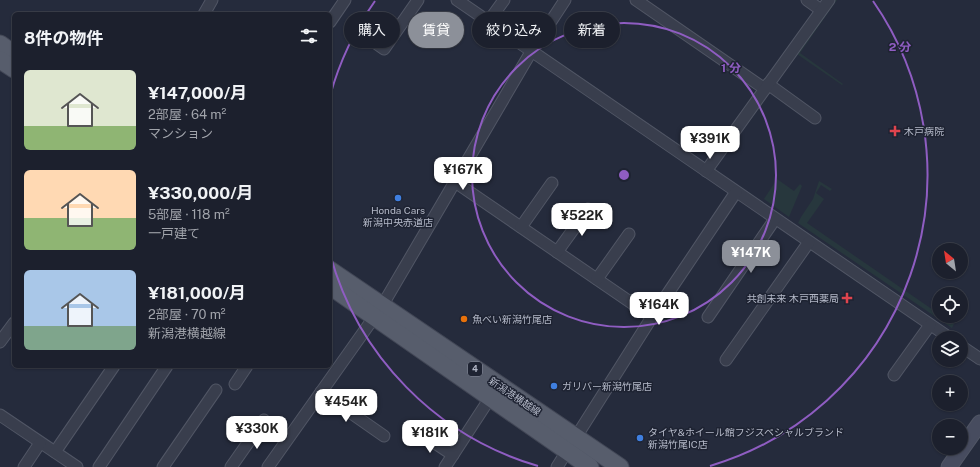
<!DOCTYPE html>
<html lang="ja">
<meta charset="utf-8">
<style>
body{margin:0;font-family:"Public Sans","Noto Sans JP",sans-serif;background:#292d39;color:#f1f3f6;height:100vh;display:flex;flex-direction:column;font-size:15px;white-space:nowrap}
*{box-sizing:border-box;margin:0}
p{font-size:13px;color:#a0a3aa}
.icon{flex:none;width:22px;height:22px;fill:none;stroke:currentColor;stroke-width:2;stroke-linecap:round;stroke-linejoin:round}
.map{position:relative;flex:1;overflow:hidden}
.details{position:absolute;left:12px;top:12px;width:320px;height:356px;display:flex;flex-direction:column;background:#1c202d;border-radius:6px;box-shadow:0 1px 3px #0004,0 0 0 1px #3a3e49}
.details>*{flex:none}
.hud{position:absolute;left:344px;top:12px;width:380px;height:36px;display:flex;gap:8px}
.needle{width:26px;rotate:330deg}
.fabs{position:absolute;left:932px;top:243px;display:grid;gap:8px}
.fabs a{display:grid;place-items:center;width:36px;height:36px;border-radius:50%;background:#1c202d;box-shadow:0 1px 3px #0004,0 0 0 1px #3a3e49;font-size:20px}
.price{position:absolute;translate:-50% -34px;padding:0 9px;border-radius:8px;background:#fff;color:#222;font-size:13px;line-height:26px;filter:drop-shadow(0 1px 2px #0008)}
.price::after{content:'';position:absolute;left:50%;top:24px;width:12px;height:9px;margin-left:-6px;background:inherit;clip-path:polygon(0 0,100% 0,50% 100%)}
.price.selected{background:#8c9099;color:#fff}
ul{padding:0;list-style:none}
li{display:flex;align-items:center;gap:12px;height:100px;padding:0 12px}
li span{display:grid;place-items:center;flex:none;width:112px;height:80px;border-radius:6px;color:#555}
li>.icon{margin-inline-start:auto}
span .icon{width:48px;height:48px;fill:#fffc;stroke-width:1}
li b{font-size:17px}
h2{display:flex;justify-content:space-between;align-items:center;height:48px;padding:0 12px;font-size:17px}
.pill{padding:0 14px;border-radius:18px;background:#1c202d;box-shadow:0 1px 3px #0004,0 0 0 1px #3a3e49;font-size:14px;line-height:36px}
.pill.selected{background:#8c9099;color:#fff}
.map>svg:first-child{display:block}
.green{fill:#27373d}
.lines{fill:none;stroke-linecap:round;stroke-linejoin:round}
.street-casing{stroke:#515665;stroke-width:13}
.secondary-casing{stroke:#515665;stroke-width:17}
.primary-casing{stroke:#424756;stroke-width:19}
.street{stroke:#393e4d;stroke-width:11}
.secondary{stroke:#474c5f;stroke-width:15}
.primary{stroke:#575d6c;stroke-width:17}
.ring{fill:none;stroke:#8f5dc2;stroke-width:2}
.health-dot{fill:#e0444e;stroke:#1e2332;stroke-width:1.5}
.shop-dot{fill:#3f7fe0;stroke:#1e2332;stroke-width:1.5}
.food-dot{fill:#e8710a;stroke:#1e2332;stroke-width:1.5}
.labels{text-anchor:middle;stroke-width:3;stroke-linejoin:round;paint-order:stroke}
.shield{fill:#1e2332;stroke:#878c9b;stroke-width:1}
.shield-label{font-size:9px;font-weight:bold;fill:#b4b9c8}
.poi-label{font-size:10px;fill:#b4b9c8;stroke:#1e2332;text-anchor:start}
.street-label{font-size:10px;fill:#b4b9c8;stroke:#1e2332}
.centre{fill:#8f5dc2;stroke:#1e2332;stroke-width:2}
.ring-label{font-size:12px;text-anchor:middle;font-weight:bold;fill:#8f5dc2;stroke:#1e2332;stroke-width:3;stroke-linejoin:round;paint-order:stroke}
</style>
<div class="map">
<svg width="980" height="467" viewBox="0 0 980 467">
<rect width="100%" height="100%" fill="#252b3c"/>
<g class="green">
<path d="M832,0H837L800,53L843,84L842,85L794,52Z"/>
<path d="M777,179L794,191L800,184L802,186L789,217L764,199Z"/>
<path d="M819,181L832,189L830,191L821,185L816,193L824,199L807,223L939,314V316H942L954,324L952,328L798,223L801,217L813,199Z"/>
</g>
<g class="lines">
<defs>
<g id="street">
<path d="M457,0L950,338"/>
<path d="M636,0L765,89"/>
<path d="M807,0L821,10"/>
<path d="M204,14L212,0"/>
<path d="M330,22L345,0"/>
<path d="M488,22L504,0"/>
<path d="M367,37L384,49L418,0"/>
<path d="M768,84L815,118"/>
<path d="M706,171L829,0"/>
<path d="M455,182L652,317"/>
<path d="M521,227L552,183"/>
<path d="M557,252L588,209"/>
<path d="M597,279L629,234"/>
<path d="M708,317L775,219"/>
<path d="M0,342L14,323"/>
<path d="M961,346L980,359"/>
<path d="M726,360L809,242"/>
<path d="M894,375L930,325"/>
<path d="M235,384L247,366"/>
<path d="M321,392L384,436"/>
<path d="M0,415L77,467"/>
<path d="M420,433L453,455"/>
<path d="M55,452L114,366"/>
<path d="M24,467L40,443"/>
<path d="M99,467L167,366"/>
<path d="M163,467L216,390"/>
<path d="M231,467L264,420"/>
<path d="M268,467L382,306L531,52L565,0"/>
<path d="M445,467L490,398"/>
<path d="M557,467L652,317L736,192"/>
</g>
<path id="secondary" d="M949,467L980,423"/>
<g id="primary">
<path d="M0,44L14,54"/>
<path d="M0,60L14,69"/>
<path d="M330,270L620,467"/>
<path d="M330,286L590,467"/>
</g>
</defs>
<use href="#street" class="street-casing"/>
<use href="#secondary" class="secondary-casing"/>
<use href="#primary" class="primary-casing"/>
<use href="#street" class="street"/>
<use href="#secondary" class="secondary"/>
<use href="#primary" class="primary"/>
</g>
<g class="ring">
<circle cx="624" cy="175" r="152"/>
<path d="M538 466A304 304 0 0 1 330 254M330 96A304 304 0 0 1 375 1M873 1A304 304 0 0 1 710 466"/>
</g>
<g class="health-dot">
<path d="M893 125h4v4h4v4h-4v4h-4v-4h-4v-4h4z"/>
<path d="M845 292h4v4h4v4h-4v4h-4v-4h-4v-4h4z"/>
</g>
<g class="shop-dot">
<circle cx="398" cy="198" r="4"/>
<circle cx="554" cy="386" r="4"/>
<circle cx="640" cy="438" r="4"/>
</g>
<circle class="food-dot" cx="464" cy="319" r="4"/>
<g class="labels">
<rect class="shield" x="468" y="362" width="14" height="14" rx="3"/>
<g class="shield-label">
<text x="475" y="372">4</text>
</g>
<g class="poi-label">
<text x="904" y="135">木戸病院</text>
<text x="398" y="214" text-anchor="middle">Honda Cars<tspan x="398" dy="12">新潟中央赤道店</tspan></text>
<text x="839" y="302" text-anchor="end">共創未来 木戸西薬局</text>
<text x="472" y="323">魚べい新潟竹尾店</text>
<text x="562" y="390">ガリバー新潟竹尾店</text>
<text x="648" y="436">タイヤ&amp;ホイール館フジスペシャルブランド<tspan x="648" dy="12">新潟竹尾IC店</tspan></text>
</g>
<g class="street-label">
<text transform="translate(515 396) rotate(34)" y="4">新潟港横越線</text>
</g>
</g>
<circle cx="624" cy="175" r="6" class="centre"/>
<g class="ring-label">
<text x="900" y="51">2 分</text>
<text x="731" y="72">1 分</text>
</g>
</svg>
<div class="fabs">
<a><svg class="needle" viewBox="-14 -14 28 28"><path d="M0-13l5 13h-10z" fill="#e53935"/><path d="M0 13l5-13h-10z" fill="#a0a3aa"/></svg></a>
<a><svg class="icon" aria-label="locate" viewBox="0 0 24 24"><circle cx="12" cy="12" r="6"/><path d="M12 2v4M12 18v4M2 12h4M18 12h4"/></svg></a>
<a><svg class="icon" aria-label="layers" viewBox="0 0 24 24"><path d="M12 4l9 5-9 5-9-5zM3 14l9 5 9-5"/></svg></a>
<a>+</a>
<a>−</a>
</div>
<b class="price" style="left:710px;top:160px">¥391K</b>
<b class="price" style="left:463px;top:191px">¥167K</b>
<b class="price" style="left:582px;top:237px">¥522K</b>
<b class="price selected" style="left:751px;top:274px">¥147K</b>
<b class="price" style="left:659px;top:326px">¥164K</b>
<b class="price" style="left:346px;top:423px">¥454K</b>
<b class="price" style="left:257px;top:450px">¥330K</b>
<b class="price" style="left:430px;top:454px">¥181K</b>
<div class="hud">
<a class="pill">購入</a>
<a class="pill selected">賃貸</a>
<a class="pill">絞り込み</a>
<a class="pill">新着</a>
</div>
<section class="details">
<h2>8件の物件<svg class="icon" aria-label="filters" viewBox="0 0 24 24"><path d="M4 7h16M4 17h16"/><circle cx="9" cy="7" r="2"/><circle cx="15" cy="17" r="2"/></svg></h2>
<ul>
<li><span style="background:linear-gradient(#dfe7d0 70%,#8fb573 0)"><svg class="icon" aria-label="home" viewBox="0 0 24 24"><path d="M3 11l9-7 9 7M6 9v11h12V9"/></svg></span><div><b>¥147,000/月</b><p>2部屋 · 64 m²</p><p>マンション</p></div></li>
<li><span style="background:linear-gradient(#ffd9b3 60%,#8fb573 0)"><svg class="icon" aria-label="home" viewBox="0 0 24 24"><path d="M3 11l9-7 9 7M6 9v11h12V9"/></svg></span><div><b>¥330,000/月</b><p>5部屋 · 118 m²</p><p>一戸建て</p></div></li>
<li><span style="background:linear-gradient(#a9c7e8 70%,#7fa58c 0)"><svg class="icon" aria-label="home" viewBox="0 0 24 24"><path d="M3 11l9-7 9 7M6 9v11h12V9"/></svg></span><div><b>¥181,000/月</b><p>2部屋 · 70 m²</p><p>新潟港横越線</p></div></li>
</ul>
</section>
</div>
